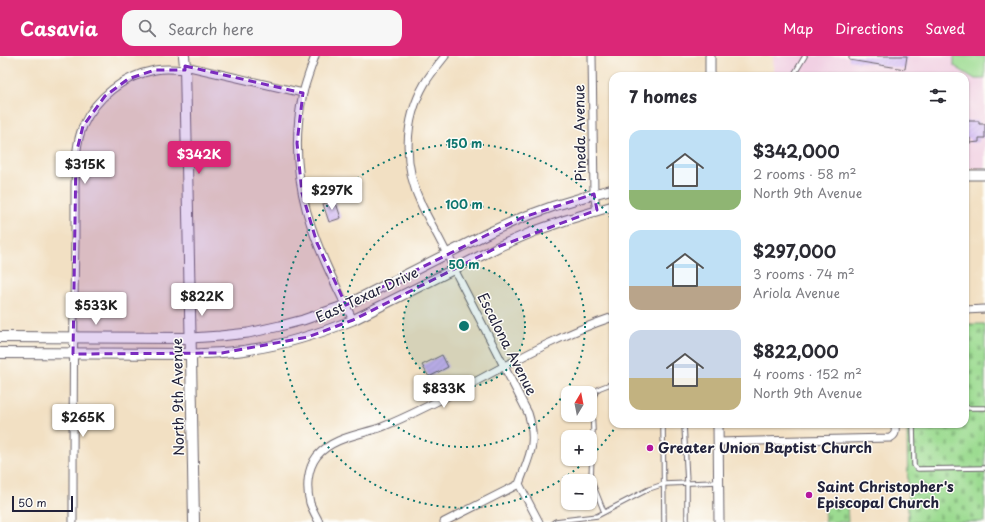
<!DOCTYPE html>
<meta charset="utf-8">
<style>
body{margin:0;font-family:"Playpen Sans",sans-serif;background:#f7f7f7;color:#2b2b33;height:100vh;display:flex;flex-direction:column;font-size:15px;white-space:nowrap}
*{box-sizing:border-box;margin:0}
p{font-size:13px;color:#7c7c81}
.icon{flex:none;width:22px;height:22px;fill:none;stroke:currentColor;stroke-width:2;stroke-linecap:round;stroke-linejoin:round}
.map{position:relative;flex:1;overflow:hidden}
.side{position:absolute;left:609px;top:16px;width:360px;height:356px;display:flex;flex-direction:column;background:#fff;border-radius:12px;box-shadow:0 1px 3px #0004}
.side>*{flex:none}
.needle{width:26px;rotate:10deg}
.tools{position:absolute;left:561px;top:330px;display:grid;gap:8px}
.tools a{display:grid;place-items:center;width:36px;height:36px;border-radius:8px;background:#fff;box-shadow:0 1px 3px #0004;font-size:20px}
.scale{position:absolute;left:12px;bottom:10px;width:61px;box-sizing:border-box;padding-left:4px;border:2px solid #22223b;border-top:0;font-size:11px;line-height:14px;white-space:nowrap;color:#22223b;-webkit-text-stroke:3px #fdfcf7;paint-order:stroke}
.price{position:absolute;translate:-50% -34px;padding:0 9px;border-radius:4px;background:#fff;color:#222;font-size:13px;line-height:26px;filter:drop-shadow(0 1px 2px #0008)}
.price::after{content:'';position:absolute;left:50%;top:24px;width:12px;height:9px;margin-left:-6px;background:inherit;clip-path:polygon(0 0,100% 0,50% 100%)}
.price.selected{background:#db2777;color:#fff}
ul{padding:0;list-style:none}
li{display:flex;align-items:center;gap:12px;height:100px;padding:0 20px}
li span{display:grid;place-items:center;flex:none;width:112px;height:80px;border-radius:12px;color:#555}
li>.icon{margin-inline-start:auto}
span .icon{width:48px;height:48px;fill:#fffc;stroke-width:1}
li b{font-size:17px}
h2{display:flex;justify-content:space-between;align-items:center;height:48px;padding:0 20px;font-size:17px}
header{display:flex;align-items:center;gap:24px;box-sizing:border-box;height:56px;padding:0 20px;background:#db2777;color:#fff}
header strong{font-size:19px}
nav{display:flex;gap:22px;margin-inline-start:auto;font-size:14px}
.search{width:280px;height:36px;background:#f7f7f7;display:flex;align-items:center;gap:10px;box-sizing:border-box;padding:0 14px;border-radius:12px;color:#7c7c81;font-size:15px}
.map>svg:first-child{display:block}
.built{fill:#f1d0e3}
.cemetery{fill:url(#cemetery-stones);stroke:#5f7e66}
.park{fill:#9cdb91;stroke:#5f7e66}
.building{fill:url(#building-hatch)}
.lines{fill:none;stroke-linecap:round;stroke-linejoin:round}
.service-casing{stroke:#6b646b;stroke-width:5.5}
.minor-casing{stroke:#6b646b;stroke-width:9}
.tertiary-casing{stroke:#6b646b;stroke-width:11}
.secondary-casing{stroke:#6b646b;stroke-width:12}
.service{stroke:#fff;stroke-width:3.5}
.minor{stroke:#fff;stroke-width:7}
.tertiary{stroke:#fff;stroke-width:9}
.secondary{stroke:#fff;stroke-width:10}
.marked{fill:#7b2cbf;fill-opacity:0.2;stroke:#7b2cbf;stroke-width:3;stroke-dasharray:8 5;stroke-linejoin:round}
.ring{fill:none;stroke:#0f766e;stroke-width:2;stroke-dasharray:2 4}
.poi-dot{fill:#b5179e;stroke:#fdfcf7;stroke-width:1.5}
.labels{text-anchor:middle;stroke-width:3;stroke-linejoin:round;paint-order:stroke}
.street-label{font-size:14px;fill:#22223b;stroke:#fdfcf7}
.poi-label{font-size:14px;font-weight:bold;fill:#22223b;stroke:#fdfcf7;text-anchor:start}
.centre{fill:#0f766e;stroke:#fdfcf7;stroke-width:2}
.ring-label{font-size:12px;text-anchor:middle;font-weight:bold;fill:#0f766e;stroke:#fdfcf7;stroke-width:3;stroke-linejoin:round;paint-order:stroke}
</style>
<header>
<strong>Casavia</strong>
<div class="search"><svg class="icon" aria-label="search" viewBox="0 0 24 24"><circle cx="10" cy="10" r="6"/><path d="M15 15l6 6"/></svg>Search here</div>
<nav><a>Map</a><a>Directions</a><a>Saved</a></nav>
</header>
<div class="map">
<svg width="985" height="466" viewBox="0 0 985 466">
<defs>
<pattern id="cemetery-stones" width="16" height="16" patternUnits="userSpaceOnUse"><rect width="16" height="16" fill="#9cdb91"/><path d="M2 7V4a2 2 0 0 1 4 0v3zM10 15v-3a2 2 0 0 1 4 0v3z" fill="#86bc7e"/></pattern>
<pattern id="building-hatch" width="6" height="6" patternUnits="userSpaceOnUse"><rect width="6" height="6" fill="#ceb2f5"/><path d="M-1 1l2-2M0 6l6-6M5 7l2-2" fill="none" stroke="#b199d3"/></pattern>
</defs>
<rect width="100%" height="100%" fill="#fdfcf7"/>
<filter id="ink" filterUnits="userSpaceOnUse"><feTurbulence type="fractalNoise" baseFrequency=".025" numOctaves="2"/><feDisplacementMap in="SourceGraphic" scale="8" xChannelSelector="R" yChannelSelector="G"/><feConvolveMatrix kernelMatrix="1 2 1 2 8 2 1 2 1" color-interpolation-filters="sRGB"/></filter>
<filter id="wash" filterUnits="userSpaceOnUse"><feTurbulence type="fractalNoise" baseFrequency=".012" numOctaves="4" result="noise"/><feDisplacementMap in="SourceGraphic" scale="16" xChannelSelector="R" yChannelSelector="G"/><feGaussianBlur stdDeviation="0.9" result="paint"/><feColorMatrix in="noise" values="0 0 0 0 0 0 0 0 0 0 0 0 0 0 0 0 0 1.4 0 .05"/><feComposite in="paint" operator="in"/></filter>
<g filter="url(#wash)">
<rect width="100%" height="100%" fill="#f2e0c3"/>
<path class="built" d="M773,0H985V112H965V20H774Z"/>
<g class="cemetery">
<path d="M965,268H985V466H908L907,368H965Z"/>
<path d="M824,449H847L848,466H825Z"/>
</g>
<path class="park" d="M954,0H985V23H975L954,10Z"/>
<g id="blocks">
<g class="building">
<path d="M849,0H907L905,13L849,4Z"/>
<path d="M965,65H979V68H985V82H979V86L970,87V82H965Z"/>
<path d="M335,144L341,162L329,166L323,148Z"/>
<path d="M442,299L448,311L429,321L422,309Z"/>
</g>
</g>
</g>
<g filter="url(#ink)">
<use href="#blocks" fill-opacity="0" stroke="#6b646b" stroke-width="1"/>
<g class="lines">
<defs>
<g id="service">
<path d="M793,20L805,0"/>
<path d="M965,352H985"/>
<path d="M663,368L664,466"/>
<path d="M684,368L687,427V466"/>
<path d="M913,368L914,409L915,411L918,413L985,412"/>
<path d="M604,456L591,423L593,374L592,350V344L597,334L600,332L613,327"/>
<path d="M554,466L556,465L597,460L649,433L664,428L717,426"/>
</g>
<g id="minor">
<path d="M315,0C311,12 306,25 303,37C284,124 315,189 353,264"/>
<path d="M592,0L594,138L597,154"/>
<path d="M185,10L303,37"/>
<path d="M965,254L985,253"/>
<path d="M718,386L890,382C897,378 895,375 895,368"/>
<path d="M519,428L539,466"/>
<path d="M73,466C73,373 73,280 75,187C75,168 75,148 75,129C76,109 75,89 83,70C96,41 124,20 155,14C165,12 175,13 185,14"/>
<path d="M319,466C316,460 312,453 310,447C306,432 307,413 317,400C333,381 360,379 382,371C461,339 532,288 613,261"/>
<path d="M444,466L519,428C529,400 538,388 528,357L454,213C445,192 433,172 422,150C403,111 403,65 425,27C431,17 438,9 445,0"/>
</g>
<g id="tertiary">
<path d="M710,0V20"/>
<path d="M965,119H985"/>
<path d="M191,282L220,280L248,277L280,270L303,264L346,249L490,176L521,162L554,150L594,138L613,133"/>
<path d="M191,298C212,297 232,297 253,293C287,288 321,277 353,264L500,190L535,175L566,164L613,150"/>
<path d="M718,368L719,466"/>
</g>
<g id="secondary">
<path d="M184,0L185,10C189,162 191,314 194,466"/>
<path d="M0,281L191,282"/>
<path d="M0,297L191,298"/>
</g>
</defs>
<use href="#service" class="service-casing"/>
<use href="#minor" class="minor-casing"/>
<use href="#tertiary" class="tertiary-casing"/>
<use href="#secondary" class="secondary-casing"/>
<use href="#service" class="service"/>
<use href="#minor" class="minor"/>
<use href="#tertiary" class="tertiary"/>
<use href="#secondary" class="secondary"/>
</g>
</g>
<path class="marked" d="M185,10L303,37L297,87L302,137L317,187L346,249L521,162L594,138L597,154L500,190L353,264L308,281L222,297L73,298L76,98L83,70L105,40L128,23L155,14H185Z"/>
<circle cx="464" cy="270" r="61" fill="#0f766e" fill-opacity=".12"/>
<g class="ring">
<circle cx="464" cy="270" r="61"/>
<circle cx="464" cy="270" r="121"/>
<path d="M617 369A182 182 0 0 1 590 401M588 403A182 182 0 1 1 612 164"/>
</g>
<g class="poi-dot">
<circle cx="650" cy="392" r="4"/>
<circle cx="809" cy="439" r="4"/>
</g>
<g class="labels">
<g class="street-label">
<text transform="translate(580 77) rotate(-91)" y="5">Pineda Avenue</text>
<text transform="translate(367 239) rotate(-25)" y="5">East Texar Drive</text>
<text transform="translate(507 288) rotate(63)" y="5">Escalona Avenue</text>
<text transform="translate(178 341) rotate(-91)" y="5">North 9th Avenue</text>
</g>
<g class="poi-label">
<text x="658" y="397">Greater Union Baptist Church</text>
<text x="817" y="436">Saint Christopher's<tspan x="817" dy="16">Episcopal Church</tspan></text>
</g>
</g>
<circle cx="464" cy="270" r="6" class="centre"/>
<g class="ring-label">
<text x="464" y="92">150 m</text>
<text x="464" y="153">100 m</text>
<text x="464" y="213">50 m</text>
</g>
</svg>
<div class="tools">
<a><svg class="needle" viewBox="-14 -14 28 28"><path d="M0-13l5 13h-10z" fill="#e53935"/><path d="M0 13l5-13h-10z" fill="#7c7c81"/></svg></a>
<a>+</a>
<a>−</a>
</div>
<div class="scale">50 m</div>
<b class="price selected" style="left:199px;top:119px">$342K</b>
<b class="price" style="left:85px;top:129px">$315K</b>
<b class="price" style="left:332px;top:155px">$297K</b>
<b class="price" style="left:202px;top:261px">$822K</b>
<b class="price" style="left:96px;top:270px">$533K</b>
<b class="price" style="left:444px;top:353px">$833K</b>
<b class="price" style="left:83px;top:382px">$265K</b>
<section class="side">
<h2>7 homes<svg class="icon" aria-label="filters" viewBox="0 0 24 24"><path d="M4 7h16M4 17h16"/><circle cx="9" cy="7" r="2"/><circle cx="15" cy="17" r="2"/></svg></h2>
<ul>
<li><span style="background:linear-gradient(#bfe0f5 75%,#8fb573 0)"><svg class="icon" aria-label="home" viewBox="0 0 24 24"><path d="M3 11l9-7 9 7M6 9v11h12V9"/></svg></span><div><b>$342,000</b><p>2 rooms · 58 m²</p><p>North 9th Avenue</p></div></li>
<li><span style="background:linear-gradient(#bfe0f5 70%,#b9a48a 0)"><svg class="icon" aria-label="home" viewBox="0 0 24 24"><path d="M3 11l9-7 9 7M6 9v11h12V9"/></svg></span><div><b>$297,000</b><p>3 rooms · 74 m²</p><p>Ariola Avenue</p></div></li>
<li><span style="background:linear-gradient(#c9d6e8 60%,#c2b280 0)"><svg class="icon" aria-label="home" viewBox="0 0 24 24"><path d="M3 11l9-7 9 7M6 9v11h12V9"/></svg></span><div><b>$822,000</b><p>4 rooms · 152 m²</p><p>North 9th Avenue</p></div></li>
</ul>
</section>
</div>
